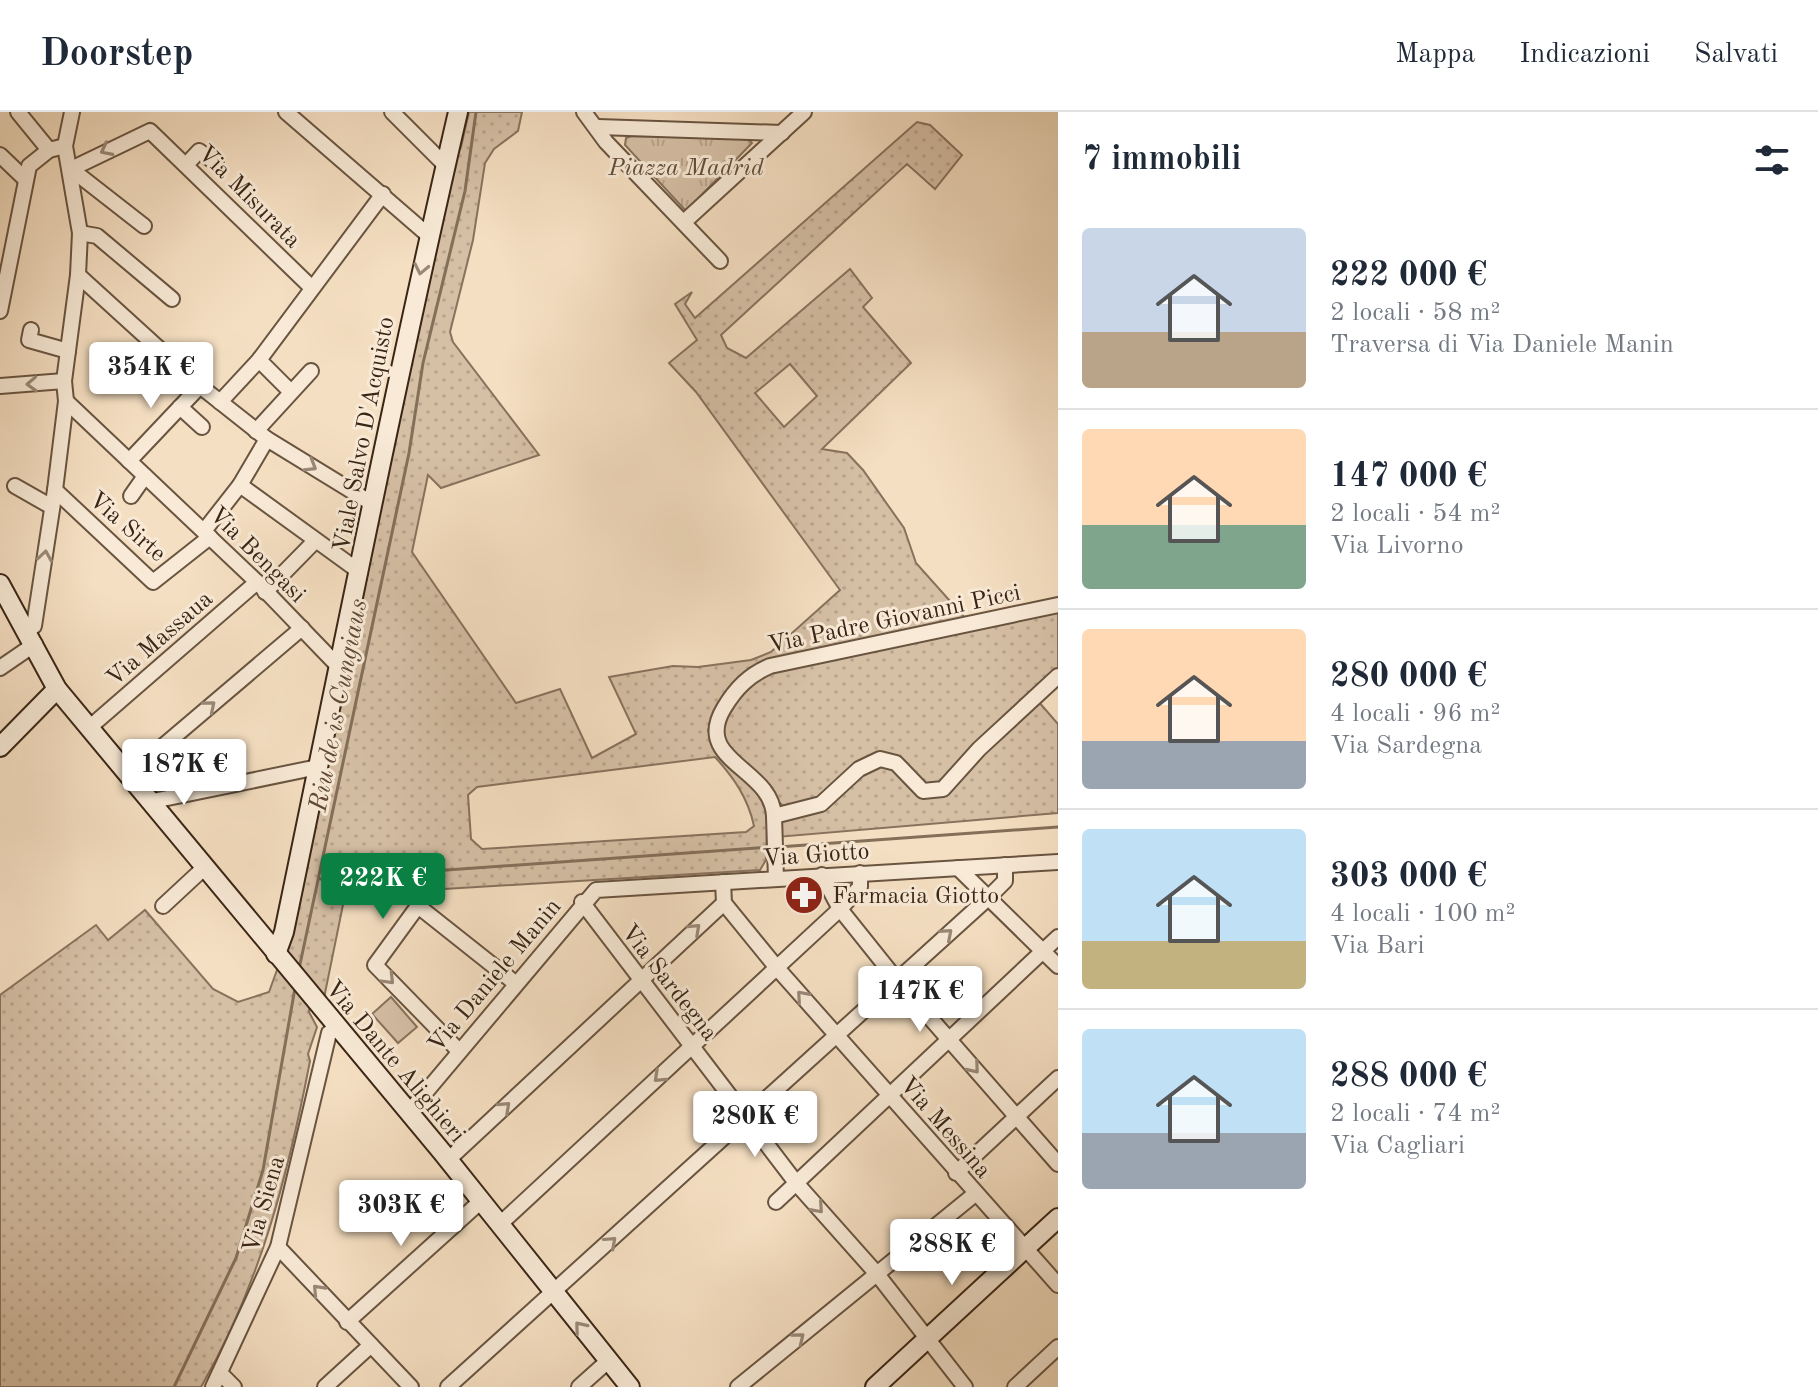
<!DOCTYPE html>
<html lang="it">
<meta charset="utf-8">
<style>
body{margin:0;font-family:"Old Standard TT",serif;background:#f2f2f3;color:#1f2937;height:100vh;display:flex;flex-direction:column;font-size:30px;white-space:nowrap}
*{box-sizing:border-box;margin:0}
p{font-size:26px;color:#747a83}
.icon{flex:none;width:44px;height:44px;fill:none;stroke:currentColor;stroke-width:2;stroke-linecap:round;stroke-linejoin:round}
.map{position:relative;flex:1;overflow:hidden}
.drawer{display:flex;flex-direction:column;background:#fff;width:760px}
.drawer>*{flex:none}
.price{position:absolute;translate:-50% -68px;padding:0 18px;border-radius:8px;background:#fff;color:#222;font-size:26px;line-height:52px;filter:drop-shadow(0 2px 4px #0008)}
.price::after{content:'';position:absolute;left:50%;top:48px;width:24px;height:18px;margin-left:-12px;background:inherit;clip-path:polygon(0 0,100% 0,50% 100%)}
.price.selected{background:#0b8043;color:#fff}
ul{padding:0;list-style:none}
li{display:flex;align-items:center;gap:24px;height:200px;padding:0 24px}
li+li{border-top:2px solid #e0e1e3}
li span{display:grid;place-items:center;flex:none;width:224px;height:160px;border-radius:8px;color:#555}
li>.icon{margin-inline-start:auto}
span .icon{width:96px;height:96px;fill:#fffc;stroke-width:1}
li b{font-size:34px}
h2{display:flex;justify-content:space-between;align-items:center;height:96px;padding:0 24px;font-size:34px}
header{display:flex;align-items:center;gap:48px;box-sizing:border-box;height:112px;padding:0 40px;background:#fff;border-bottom:2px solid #e0e1e3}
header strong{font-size:38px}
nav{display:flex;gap:44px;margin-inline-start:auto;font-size:28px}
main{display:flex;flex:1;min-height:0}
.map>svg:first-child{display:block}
.grass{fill:url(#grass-dots);stroke:#88725d;stroke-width:2;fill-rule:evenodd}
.park{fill:url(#park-tufts);stroke:#88725d;stroke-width:2}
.garden{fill:#d5bfa5;stroke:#88725d;stroke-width:2}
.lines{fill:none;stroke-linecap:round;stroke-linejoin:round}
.stream{stroke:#846f59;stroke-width:3}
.street-casing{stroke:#695440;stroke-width:18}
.secondary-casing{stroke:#3a2515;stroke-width:22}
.street{stroke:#f8ead7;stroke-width:14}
.secondary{stroke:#f8ead7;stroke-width:18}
.oneway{stroke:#998876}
.labels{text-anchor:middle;stroke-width:6;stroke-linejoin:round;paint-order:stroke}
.park-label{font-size:24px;font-style:italic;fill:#614c39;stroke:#f8ead7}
.street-label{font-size:24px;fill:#3a2515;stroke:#f8ead7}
.poi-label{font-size:24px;fill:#3a2515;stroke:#f8ead7;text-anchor:start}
.water-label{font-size:26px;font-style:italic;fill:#5f4a37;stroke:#f8ead7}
</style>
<header>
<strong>Doorstep</strong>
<nav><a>Mappa</a><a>Indicazioni</a><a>Salvati</a></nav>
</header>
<main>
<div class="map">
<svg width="1058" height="1275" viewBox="0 0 1058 1275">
<defs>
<pattern id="grass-dots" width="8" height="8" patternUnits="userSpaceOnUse" patternTransform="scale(2)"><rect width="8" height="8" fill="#d5bfa5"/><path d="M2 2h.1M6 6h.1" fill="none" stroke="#b8a48d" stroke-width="1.8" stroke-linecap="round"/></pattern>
<pattern id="park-tufts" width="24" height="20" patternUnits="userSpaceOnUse" patternTransform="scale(2)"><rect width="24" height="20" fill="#d5bfa5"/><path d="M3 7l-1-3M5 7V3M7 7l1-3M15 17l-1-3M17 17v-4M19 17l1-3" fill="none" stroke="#b8a48d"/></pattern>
</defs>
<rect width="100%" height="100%" fill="#f5dfc2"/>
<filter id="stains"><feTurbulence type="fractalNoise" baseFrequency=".0025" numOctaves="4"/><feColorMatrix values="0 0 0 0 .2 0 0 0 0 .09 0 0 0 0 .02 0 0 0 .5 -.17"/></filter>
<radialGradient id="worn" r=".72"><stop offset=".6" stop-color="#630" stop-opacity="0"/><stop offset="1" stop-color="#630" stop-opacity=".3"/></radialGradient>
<g class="grass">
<path d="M469,0H522L518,19L494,37L485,51L473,128L450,220L453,230L539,343L441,376L428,363L412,440L516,591L560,577L592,646L636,622L609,565L673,554L698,555L751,548L771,540L840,478L696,280L669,251L697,228L675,192L692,180L685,192L695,206L917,10L930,13L962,43L935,77L907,52L721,223L727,236L746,246L850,157L872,186L863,195L911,251L822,337L847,341L863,358L904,416L916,451L966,507L767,550L722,587L708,618L713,633L768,692L766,748L760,758L345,783L324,886L313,872L309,900L317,915L308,942L310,949C288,1063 260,1173 201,1275H0V883L96,813L108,828L145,798L213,877L238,890L269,880L286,833L342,558L349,555L446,68L461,35ZM790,252L817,284L784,315L755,281ZM715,645C734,666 748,686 754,714L746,720L482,737L471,727L468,683L477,675Z"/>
<path d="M1058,497V559L941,673L925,675L890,644C866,658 809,702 782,693L735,646L721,624L725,603L734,589L767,558L1010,511Z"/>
<path d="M1038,589L1058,612V701L777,725L780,709L870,654L889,651L928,684L968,656Z"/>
</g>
<path class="park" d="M632,24L747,26L752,31L686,99L625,33L626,26Z"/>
<path class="garden" d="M391,885L417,915L398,931L372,902Z"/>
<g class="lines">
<g class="stream">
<path d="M778,735L1058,715"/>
<path d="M320,767L771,735"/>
<path d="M299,857L409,341L423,251L465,79L476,0"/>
<path d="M174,1275L236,1146L263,1058L295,876"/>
</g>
<defs>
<g id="street">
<path d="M18,0L49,38"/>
<path d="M286,0L428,123"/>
<path d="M392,0L446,54"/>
<path d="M584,0L606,30L720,149"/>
<path d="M598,15L782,21"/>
<path d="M0,43L24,66"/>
<path d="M186,53L199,39L216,51"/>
<path d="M684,110L804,0"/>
<path d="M144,114L71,57L150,19L312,176"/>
<path d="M80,121L97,124L172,187"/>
<path d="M78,163L200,274L267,327L373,392"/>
<path d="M0,199L29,54L49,38L65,34"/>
<path d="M31,218L29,228L68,239"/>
<path d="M259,248L291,280"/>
<path d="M0,274L64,269"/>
<path d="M66,289L257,470L338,554"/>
<path d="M220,290L259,248L383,82"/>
<path d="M180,295L202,315"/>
<path d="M256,319L311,259"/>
<path d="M129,349L200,274"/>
<path d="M240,373L360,460"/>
<path d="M15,374L52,395"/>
<path d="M55,378L153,470L210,425"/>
<path d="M131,384L145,364"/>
<path d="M204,419L240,373L267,327"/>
<path d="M265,480L315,429"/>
<path d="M28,518L34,514L55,378L66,289L64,269L78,163L80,121L65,34L72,0"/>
<path d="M0,556L35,532"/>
<path d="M90,615L257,470"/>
<path d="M129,663L302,516"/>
<path d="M153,689L318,655"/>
<path d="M774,704C772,656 692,649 724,596C736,576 749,563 770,554L1058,493"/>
<path d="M958,756L1058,854"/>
<path d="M822,763L840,797L896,867L1058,1052"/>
<path d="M776,767L774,704L821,692L859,657L880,647L896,651L923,679L943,677L979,637L1058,564"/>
<path d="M723,770L724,791L777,856L1058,1173"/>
<path d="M582,790L797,1072L877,1162L965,1275"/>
<path d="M163,794L205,755"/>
<path d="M459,939L375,853L418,794L515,871"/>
<path d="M409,1000L596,778L1058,750"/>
<path d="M448,1048L724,791"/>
<path d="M956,1061L1058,966"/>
<path d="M776,1090L1058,825"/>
<path d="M499,1113L840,797L860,775V761"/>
<path d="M278,1135L411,1275"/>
<path d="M347,1210L480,1090"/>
<path d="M221,1262L234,1275"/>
<path d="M213,1275L278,1135L329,921L337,916"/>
<path d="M325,1275L371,1233"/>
<path d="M448,1275L988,786L1005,769V753"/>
<path d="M579,1275L608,1249"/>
<path d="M738,1275L975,1082"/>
<path d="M1015,1275L1058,1235"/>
</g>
<g id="secondary">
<path d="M0,472L57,577L442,1040L630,1275"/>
<path d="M0,635L57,577"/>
<path d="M276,842L284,820C341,546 395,272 458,0"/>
<path d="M875,1275L1058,1106"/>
</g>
</defs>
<use href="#street" class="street-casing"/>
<use href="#secondary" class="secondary-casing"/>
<use href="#street" class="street"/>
<use href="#secondary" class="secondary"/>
</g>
<defs><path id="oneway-chevron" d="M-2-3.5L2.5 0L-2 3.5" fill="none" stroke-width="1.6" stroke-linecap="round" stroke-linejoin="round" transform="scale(2)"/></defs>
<g class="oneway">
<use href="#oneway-chevron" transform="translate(106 38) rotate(153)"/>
<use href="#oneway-chevron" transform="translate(421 157) rotate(102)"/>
<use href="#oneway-chevron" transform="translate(32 272) rotate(178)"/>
<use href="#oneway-chevron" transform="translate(311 354) rotate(31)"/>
<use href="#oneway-chevron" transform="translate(45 444) rotate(-81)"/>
<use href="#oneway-chevron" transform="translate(210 594) rotate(-40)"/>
<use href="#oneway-chevron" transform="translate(695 817) rotate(-43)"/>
<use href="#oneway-chevron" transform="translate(947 822) rotate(-41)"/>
<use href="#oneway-chevron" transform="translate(389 867) rotate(46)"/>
<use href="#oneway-chevron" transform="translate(802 884) rotate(-131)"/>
<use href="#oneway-chevron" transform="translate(974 956) rotate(50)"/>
<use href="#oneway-chevron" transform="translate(659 965) rotate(137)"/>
<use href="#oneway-chevron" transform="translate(505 995) rotate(-43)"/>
<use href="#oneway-chevron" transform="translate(818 1096) rotate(49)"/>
<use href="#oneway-chevron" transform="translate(611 1130) rotate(-42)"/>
<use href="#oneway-chevron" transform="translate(318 1178) rotate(-133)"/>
<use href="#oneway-chevron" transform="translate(580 1215) rotate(-130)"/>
<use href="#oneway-chevron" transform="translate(799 1226) rotate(-39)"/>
</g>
<defs>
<symbol id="pharmacy-disc" viewBox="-11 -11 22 22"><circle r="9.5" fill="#8f2418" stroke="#f8ead7"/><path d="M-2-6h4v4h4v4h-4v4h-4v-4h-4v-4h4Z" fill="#fff"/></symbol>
</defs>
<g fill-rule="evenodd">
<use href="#pharmacy-disc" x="782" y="761" width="44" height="44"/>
</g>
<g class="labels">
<g class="park-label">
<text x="686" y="63">Piazza Madrid</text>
</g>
<g class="street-label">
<text transform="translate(250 84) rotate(45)" y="8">Via Misurata</text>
<text transform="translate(363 322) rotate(-79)" y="8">Viale Salvo D'Acquisto</text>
<text transform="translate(128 414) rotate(41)" y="8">Via Sirte</text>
<text transform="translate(258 442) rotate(45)" y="8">Via Bengasi</text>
<text transform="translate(894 506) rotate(-12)" y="8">Via Padre Giovanni Picci</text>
<text transform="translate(159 526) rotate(-41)" y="8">Via Massaua</text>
<text transform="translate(816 742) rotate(-4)" y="8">Via Giotto</text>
<text transform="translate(494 863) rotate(-50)" y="8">Via Daniele Manin</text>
<text transform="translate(670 870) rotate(52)" y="8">Via Sardegna</text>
<text transform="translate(396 949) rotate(50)" y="8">Via Dante Alighieri</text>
<text transform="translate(946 1015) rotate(49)" y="8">Via Messina</text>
<text transform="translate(263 1092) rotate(-74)" y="8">Via Siena</text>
</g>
<g class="poi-label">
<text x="832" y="791">Farmacia Giotto</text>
</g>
<g class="water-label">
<text transform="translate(337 593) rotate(-79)" y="9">Riu de is Cungiaus</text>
</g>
</g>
<rect width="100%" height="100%" filter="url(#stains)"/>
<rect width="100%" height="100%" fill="url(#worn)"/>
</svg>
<b class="price" style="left:151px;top:298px">354K €</b>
<b class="price" style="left:184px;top:695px">187K €</b>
<b class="price selected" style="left:383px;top:809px">222K €</b>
<b class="price" style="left:920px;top:922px">147K €</b>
<b class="price" style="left:755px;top:1047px">280K €</b>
<b class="price" style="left:401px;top:1136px">303K €</b>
<b class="price" style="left:952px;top:1175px">288K €</b>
</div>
<section class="drawer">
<h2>7 immobili<svg class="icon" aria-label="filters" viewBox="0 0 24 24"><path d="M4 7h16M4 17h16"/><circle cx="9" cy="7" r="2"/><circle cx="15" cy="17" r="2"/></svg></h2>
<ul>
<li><span style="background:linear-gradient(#c9d6e8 65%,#b9a48a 0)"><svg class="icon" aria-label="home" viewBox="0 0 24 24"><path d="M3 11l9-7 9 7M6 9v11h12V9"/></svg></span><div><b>222 000 €</b><p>2 locali · 58 m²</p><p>Traversa di Via Daniele Manin</p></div></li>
<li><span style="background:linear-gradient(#ffd9b3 60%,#7fa58c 0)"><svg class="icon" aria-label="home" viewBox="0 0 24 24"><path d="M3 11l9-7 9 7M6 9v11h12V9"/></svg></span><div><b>147 000 €</b><p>2 locali · 54 m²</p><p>Via Livorno</p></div></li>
<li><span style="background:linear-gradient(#ffd9b3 70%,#9aa5b1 0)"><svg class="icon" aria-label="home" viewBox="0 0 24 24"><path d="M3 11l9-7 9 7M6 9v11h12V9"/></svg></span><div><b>280 000 €</b><p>4 locali · 96 m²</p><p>Via Sardegna</p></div></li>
<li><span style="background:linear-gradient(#bfe0f5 70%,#c2b280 0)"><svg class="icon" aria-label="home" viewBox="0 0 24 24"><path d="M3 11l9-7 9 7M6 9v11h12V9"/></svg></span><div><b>303 000 €</b><p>4 locali · 100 m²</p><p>Via Bari</p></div></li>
<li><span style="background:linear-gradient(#bfe0f5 65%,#9aa5b1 0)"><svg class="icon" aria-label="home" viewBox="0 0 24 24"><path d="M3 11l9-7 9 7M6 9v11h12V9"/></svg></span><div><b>288 000 €</b><p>2 locali · 74 m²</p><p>Via Cagliari</p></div></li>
</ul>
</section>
</main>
